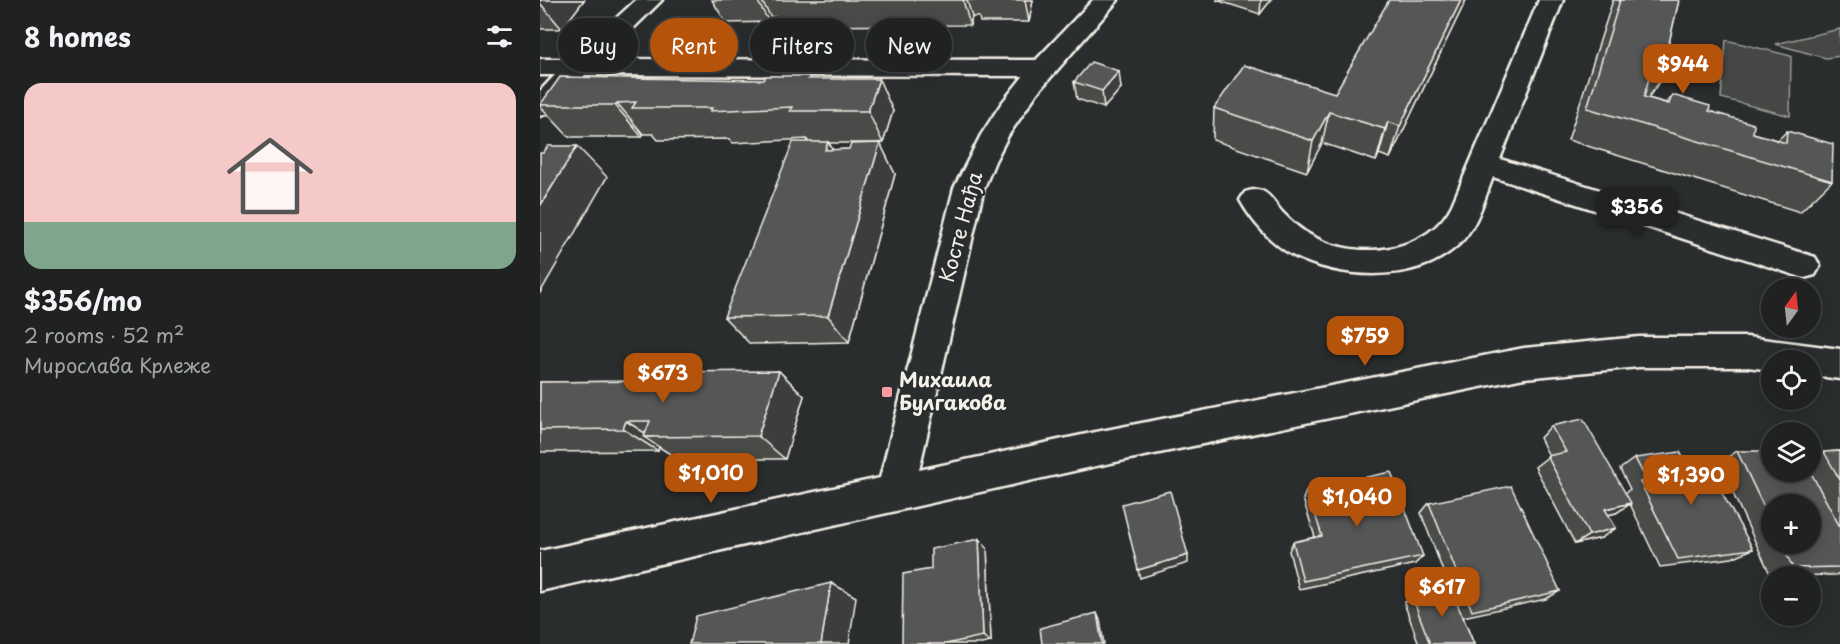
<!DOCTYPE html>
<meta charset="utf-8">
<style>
body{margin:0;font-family:"Playpen Sans",sans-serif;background:#282a2a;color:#f1f3f6;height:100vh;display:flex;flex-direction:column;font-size:22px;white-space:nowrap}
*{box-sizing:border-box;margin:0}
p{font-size:20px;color:#a2a4a5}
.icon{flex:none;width:33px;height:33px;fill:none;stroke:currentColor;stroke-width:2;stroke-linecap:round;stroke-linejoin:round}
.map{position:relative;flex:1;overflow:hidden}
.drawer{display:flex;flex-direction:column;background:#202222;width:540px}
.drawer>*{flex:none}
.hud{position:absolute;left:18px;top:18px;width:570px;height:54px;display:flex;gap:12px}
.needle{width:39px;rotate:15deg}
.controls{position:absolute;left:1221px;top:278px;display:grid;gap:12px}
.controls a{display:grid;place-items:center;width:60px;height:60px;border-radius:50%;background:#202222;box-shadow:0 3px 15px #0003,0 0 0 2px #3d3f40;font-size:30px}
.price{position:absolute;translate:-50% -51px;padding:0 14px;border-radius:12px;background:#b45309;color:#fff;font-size:20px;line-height:39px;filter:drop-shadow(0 2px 3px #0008)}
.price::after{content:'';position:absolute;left:50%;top:36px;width:18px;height:14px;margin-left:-9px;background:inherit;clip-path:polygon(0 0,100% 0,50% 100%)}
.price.current{background:#222;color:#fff}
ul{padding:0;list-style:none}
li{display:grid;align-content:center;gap:12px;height:318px;padding:0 24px}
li+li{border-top:2px solid #3d3f40}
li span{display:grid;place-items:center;height:186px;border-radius:18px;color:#555}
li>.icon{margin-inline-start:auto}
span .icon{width:108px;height:108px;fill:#fffc;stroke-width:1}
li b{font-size:26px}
h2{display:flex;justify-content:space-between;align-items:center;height:72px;padding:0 24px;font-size:26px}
.tag{padding:0 21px;border-radius:27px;background:#202222;box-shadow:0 3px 15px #0003,0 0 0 2px #3d3f40;font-size:21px;line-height:54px}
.tag.current{background:#b45309;color:#fff}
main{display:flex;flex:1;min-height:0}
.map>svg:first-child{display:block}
.green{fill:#444645;stroke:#9c9c96;stroke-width:1.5}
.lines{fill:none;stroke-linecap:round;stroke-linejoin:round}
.street-casing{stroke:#f4f1e8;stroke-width:5}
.secondary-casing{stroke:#f4f1e8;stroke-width:5}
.street{fill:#2a2d2e;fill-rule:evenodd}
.secondary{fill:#2a2d2e;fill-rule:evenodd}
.wall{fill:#494b4a;stroke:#f4f1e8;stroke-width:1.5;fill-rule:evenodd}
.shaded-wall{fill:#3c3d3c;stroke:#f4f1e8;stroke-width:1.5}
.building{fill:#555756;stroke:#f4f1e8;stroke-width:1.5}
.poi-dot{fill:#ff9aa2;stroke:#2a2d2e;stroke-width:2}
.labels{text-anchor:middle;stroke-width:5;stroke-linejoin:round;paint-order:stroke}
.street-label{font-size:20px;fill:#f4f1e8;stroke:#2a2d2e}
.poi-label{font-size:20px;font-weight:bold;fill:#f4f1e8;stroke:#2a2d2e;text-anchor:start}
</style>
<main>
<section class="drawer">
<h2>8 homes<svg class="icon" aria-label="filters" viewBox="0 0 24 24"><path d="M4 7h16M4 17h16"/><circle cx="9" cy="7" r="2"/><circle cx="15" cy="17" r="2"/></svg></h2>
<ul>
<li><span style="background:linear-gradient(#f6c9c9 75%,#7fa58c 0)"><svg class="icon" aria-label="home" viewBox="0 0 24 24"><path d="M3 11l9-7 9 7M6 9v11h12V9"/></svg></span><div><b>$356/mo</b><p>2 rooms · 52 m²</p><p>Мирослава Крлеже</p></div></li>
</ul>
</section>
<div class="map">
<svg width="1300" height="644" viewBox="0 0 1300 644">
<rect width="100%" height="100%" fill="#2a2d2e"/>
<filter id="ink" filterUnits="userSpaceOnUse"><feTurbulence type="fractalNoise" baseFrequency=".0167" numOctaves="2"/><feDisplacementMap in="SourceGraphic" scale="12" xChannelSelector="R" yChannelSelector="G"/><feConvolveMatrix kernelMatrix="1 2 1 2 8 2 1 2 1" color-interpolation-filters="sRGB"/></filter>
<g filter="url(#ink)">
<g class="green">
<path d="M1300,29V56L1286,58L1235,44Z"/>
<path d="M1186,40L1251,56L1250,116L1181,98Z"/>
</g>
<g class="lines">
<defs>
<g id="street">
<path d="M96,0H122L62,59L501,60L510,62L514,68L510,74L501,76L45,75L9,113L0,116V91L15,75H0V59H32Z"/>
<path d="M999,0H1023L960,159L1275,257L1280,266L1275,275L1264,278L953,177C944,200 936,230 917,246C875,284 801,279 754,256C732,244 712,222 700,200L705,192C711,190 716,189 722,191C730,194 736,205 741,211C751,221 761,231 774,237C818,261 889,253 912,205Z"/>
</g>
<path id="secondary" d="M553,0H578L497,93L468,136L455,161L444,188L379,470L556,432L984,348L1099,337H1207L1300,349V379L1270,375V360H1232V370L1207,367H1099L984,378L556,466L0,591V551L340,478L414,188L441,135L461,104L497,59Z"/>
</defs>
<use href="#street" class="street-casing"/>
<use href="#secondary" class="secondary-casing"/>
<use href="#street" class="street"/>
<use href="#secondary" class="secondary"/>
</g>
<g class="wall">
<path d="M0,0H44L22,29H0Z"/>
<path d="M172,0H493L489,22H440L439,17H432L430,25L243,26L238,17H231L229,22L186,23Z"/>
<path d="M676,0H731L720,14Z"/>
<path d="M926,0L850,158L839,154L836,161L782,143L767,172L673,140L674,108L795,93Z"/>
<path d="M1073,0H1139L1120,81L1108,98L1126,103L1132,95L1169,111L1213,133L1238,140L1247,131L1292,181L1260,212L1028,140Z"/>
<path d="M270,76L271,79L353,111L343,143H289L293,150L309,149L340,143L355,174L309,342L210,344L184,317L268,142L267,139L192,143L190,139L118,140L113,134H103L102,137H29L0,106V104Z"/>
<path d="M534,82L581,88L564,108L537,99Z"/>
<path d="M239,371L264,396L245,459H138L119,447L118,451L0,452V382L122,381Z"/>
<path d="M1011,426L1085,493L1090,489L1080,469L1095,458L1144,459L1213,549L1192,558L1120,567L1090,504L1076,513L1068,515L1076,528L1061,538L1035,544L995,467L1009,456L1000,438Z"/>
<path d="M1197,451L1270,471V459L1284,452L1300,451V573L1296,575L1231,576L1179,463ZM1232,504L1270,543H1232Z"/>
<path d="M767,489L883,556L875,564L759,589L749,551L753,542L775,537L763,499Z"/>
<path d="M889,503L1020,591L1006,599L923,617L934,644H879L864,603L872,596L909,587L881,513Z"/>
<path d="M447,548L451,642L442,644H362L391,569Z"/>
</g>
<g class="shaded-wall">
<path d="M0,0H44L22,29L0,3Z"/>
<path d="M217,0H221L231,17L229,22Z"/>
<path d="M423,0H427L432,17L430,25Z"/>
<path d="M485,0H493L489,22Z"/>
<path d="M721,0H731L720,14Z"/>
<path d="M921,0H926L850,158L860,126Z"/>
<path d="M579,71L581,88L564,108L562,91Z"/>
<path d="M339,79L353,111L343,143L328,111Z"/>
<path d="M77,103L103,134L102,137L75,105Z"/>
<path d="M789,112L782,143L767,172L773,141Z"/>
<path d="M848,122L839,154L836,161L845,129Z"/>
<path d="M288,142L306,173L285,150Z"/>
<path d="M340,143L355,174L309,342L288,316Z"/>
<path d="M37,146L67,177L0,293V206Z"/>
<path d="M239,371L264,396L245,459L218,436Z"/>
<path d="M86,421L111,437H104L119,447L118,451L83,429Z"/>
<path d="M1091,503L1076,513L1050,519L1065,509Z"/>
<path d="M1076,528L1061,538L1035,544L1049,535Z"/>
<path d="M439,539L447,548L451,642L443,636Z"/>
<path d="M648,555V563L600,578L598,570Z"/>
<path d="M291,583L316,597L309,644H281Z"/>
<path d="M557,613L560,620L564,644H562Z"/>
</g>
<g class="building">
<path d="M849,0H921L860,126L848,122L845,129L789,112L773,141L674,108L704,65L795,93Z"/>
<path d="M1080,0H1139L1120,81L1109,78L1104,97L1129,104L1132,95L1170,106L1169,111L1214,124L1213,133L1246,143L1247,131L1293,144L1292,181L1047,108Z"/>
<path d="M551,62L579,71L562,91L534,82Z"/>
<path d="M226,76H270L268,79H339L328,111H250L252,107L170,111L172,108H92L96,102L77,103L75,105H0L20,77L224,80Z"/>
<path d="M253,142H288L285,150L309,149L311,144L340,143L288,316L184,317Z"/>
<path d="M8,146H37L0,206V153H3Z"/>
<path d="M239,371L218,436L104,437L110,421H86L83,429L0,430V382L122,381L126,372Z"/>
<path d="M1043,419L1091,503L1065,509L1076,528L1049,535L1007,456L1026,452L1011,426Z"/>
<path d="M1197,451H1232V471H1270L1300,527V567L1253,568L1241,543H1270V504H1232V524Z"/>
<path d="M1300,451V480L1284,452Z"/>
<path d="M1140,452L1144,459L1162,457L1213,549L1138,559L1100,482L1107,481L1095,458Z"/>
<path d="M851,472L883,556L763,581L753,542L782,536L767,489Z"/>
<path d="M971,486L1020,591L932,611L889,503Z"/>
<path d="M630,491L648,555L598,570L582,504Z"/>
<path d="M439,539L443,636L406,644H362L363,574L391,569V549Z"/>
<path d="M291,583L281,644H149L156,616Z"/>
<path d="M910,587L934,644H890L872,596Z"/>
<path d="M557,613L562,644H502L500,628Z"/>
</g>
</g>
<rect class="poi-dot" x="341" y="386" width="12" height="12" rx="3"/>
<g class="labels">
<g class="street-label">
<text transform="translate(421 227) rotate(-75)" y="7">Косте Нађа</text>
</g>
<g class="poi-label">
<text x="359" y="387">Михаила<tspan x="359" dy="23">Булгакова</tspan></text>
</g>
</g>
</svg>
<div class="controls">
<a><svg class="needle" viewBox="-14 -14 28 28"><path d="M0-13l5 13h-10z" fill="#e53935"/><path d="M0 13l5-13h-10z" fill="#a2a4a5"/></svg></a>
<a><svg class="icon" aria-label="locate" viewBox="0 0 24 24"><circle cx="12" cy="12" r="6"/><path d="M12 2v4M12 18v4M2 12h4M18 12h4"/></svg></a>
<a><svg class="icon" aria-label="layers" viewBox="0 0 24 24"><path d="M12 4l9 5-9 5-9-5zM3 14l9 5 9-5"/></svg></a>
<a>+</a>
<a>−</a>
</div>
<b class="price" style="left:1143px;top:95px">$944</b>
<b class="price current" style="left:1097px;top:238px">$356</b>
<b class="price" style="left:825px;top:367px">$759</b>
<b class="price" style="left:123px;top:404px">$673</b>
<b class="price" style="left:171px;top:504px">$1,010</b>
<b class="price" style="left:1151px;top:506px">$1,390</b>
<b class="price" style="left:817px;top:528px">$1,040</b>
<b class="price" style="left:902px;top:618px">$617</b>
<div class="hud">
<a class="tag">Buy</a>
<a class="tag current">Rent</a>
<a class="tag">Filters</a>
<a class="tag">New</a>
</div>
</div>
</main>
